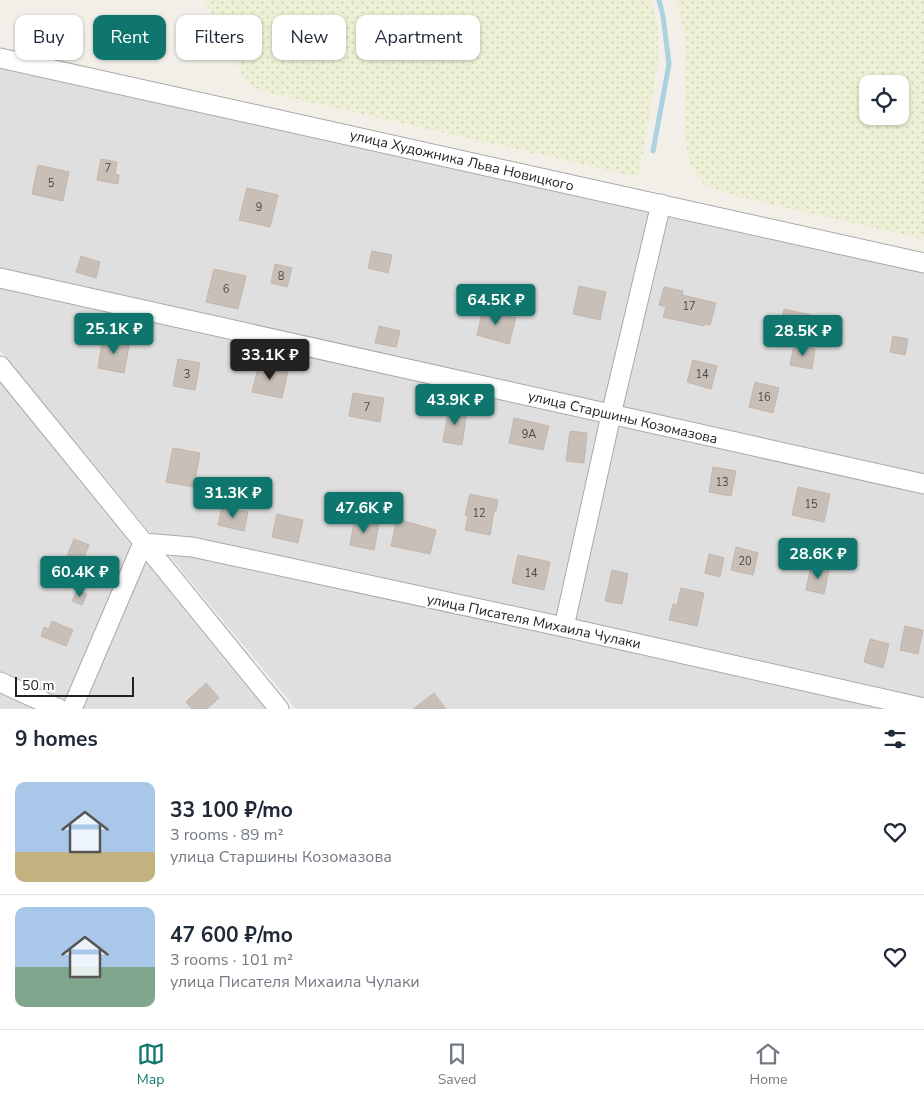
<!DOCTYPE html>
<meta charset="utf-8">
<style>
body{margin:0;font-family:"Nunito Sans",sans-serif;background:#f6f6f7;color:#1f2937;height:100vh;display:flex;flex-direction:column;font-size:19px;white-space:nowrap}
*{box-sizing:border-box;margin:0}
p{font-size:16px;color:#747a83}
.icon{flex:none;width:28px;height:28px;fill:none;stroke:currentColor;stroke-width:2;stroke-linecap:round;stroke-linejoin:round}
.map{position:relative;height:709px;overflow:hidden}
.panel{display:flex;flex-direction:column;background:#fff;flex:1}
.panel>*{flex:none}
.hud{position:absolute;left:15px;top:15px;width:500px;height:45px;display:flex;gap:10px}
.buttons{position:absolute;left:859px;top:75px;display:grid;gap:10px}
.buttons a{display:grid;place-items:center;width:50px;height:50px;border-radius:10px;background:#fff;box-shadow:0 1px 4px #0004;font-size:25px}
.scale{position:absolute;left:15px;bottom:12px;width:119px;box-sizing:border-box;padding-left:5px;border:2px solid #222;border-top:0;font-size:14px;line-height:18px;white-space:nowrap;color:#222;-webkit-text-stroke:4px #fff;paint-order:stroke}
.price{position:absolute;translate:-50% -42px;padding:0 11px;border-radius:5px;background:#0f766e;color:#fff;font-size:16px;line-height:32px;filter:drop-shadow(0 1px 2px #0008)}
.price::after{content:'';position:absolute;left:50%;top:30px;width:15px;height:11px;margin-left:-8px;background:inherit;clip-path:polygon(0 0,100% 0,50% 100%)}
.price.current{background:#222;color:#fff}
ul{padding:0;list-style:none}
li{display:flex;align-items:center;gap:15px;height:125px;padding:0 15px}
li+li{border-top:1px solid #e0e1e3}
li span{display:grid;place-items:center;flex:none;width:140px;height:100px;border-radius:10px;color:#555}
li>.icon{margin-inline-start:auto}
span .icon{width:60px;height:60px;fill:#fffc;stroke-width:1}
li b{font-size:21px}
h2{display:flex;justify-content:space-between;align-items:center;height:60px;padding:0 15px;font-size:21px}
.chip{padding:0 18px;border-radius:10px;background:#fff;box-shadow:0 1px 4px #0004;font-size:18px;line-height:45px}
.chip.current{background:#0f766e;color:#fff}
.tab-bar{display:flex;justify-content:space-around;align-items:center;height:70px;border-top:1px solid #e0e1e3;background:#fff;font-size:14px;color:#747a83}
.tab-bar a{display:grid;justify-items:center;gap:2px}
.tab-bar .current{color:#0f766e}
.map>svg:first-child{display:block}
.residential{fill:#e0dfdf}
.farmland{fill:url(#farmland-dots);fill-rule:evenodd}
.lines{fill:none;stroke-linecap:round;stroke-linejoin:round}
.stream{stroke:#aad3df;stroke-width:5}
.building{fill:#c7bfb8;stroke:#c4b6ab}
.street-casing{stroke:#a9a9a9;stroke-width:21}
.street{stroke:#fff;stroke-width:19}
.labels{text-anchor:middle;stroke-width:4;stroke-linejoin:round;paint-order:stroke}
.number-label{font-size:11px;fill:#4b4948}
.street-label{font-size:14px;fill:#222;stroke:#fff}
</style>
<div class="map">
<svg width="924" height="709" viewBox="0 0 924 709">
<defs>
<pattern id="farmland-dots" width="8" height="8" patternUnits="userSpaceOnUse" patternTransform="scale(1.25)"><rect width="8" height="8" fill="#eef0d5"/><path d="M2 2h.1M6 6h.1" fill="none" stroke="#ccceb7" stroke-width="1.8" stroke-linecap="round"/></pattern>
</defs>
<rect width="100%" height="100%" fill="#f2efe9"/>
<g class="residential">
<path d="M0,64L924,273V709H296L0,351Z"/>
<path d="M0,377L271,709H0Z"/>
</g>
<g class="farmland">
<path d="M204,0H651L658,27V62L639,177L261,91L245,81L232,50Z"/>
<path d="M676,0H924V239L739,197L705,186L691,168L684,134L685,34ZM868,84H900V116H868Z"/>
</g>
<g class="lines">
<path class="stream" d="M653,151L669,64L663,16L659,0"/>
</g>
<g class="building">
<path d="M101,159L117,162L115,174L119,175L118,184L97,180Z"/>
<path d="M38,165L69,172L63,201L32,194Z"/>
<path d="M247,188L278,195L270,227L239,220Z"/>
<path d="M372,251L392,255L388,273L368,268Z"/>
<path d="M81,256L100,262L96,278L76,272Z"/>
<path d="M275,264L292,268L287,287L271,283Z"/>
<path d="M214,269L246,276L238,309L206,302Z"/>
<path d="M579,286L606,292L600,320L573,314Z"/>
<path d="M664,287L683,291L682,295L716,303L710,325L704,324V326L663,317L666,307L659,305Z"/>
<path d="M483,309L516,318L509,344L477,335Z"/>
<path d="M784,309L811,315L806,338L779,333Z"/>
<path d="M379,326L400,331L396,347L375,343Z"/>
<path d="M893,336L908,339L905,355L890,352Z"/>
<path d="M103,337L130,341L124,373L98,368Z"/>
<path d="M794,345L815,349L812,369L790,365Z"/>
<path d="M178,359L200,363L195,390L173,386Z"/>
<path d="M693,360L717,366L711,389L687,382Z"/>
<path d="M259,364L288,370L282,398L252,392Z"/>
<path d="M755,382L779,388L773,413L749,407Z"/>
<path d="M353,393L384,398L380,422L349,416Z"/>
<path d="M449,406L467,410L462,445L443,442Z"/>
<path d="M514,418L549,426L543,450L509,443Z"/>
<path d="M570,431L587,433L584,463L566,461Z"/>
<path d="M173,448L200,453L194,487L166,482Z"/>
<path d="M713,467L736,471L731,496L709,492Z"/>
<path d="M798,487L830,494L824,522L792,515Z"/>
<path d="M470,494L498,500L496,511H494L490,535L465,530L468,516L465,515Z"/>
<path d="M222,507L248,512L244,531L218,525Z"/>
<path d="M277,514L303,520L298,543L272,537Z"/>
<path d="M355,518L379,523L374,550L350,545Z"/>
<path d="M397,519L436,530L430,554L391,546Z"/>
<path d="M74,539L89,545L82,562L67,556Z"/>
<path d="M736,547L758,553L753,575L731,570Z"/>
<path d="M709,554L724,558L720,577L705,573Z"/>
<path d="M518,555L550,562L544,590L512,583Z"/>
<path d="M811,565L829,569L824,594L806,590Z"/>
<path d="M612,570L628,574L622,604L605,601Z"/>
<path d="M681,588L704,593L697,626L669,620L673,604L677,605Z"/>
<path d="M77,590L87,594L82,605L72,601Z"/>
<path d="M52,621L73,630L66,646L41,636L44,627L49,629Z"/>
<path d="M905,626L923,630L918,654L900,650Z"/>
<path d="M870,639L889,644L883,668L864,662Z"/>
<path d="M206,683L219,698L207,709H192L186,702Z"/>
<path d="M434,693L446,709H413Z"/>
</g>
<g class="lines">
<defs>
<g id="street">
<path d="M0,58L924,263"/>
<path d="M0,278L924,484"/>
<path d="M0,366L279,709"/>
<path d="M564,627L611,415L661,204"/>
<path d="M0,682L59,709"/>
<path d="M72,709L143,543L192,547L564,627L924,708"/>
</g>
</defs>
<use href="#street" class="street-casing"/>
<use href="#street" class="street"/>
</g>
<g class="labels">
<g class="number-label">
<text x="108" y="172">7</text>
<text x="51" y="187">5</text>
<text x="259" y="211">9</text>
<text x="281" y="280">8</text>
<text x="226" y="293">6</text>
<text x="689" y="310">17</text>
<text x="187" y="378">3</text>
<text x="702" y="378">14</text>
<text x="764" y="401">16</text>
<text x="367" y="411">7</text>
<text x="529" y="438">9А</text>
<text x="722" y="486">13</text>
<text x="811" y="508">15</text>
<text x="479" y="517">12</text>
<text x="745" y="565">20</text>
<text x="531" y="577">14</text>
</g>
<g class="street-label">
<text transform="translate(462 160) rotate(13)" y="5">улица Художника Льва Новицкого</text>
<text transform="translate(623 417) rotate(13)" y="5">улица Старшины Козомазова</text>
<text transform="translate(534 621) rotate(12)" y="5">улица Писателя Михаила Чулаки</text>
</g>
</g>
</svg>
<div class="buttons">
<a><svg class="icon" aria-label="locate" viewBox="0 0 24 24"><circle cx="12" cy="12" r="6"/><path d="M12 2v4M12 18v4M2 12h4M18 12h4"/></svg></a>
</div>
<div class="scale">50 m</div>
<b class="price" style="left:496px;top:326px">64.5K ₽</b>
<b class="price" style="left:114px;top:355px">25.1K ₽</b>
<b class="price" style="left:803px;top:357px">28.5K ₽</b>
<b class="price current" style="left:270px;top:381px">33.1K ₽</b>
<b class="price" style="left:455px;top:426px">43.9K ₽</b>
<b class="price" style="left:233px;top:519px">31.3K ₽</b>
<b class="price" style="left:364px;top:534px">47.6K ₽</b>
<b class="price" style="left:818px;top:580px">28.6K ₽</b>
<b class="price" style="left:80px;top:598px">60.4K ₽</b>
<div class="hud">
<a class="chip">Buy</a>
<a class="chip current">Rent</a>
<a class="chip">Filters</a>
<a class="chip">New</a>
<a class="chip">Apartment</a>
</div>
</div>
<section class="panel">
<h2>9 homes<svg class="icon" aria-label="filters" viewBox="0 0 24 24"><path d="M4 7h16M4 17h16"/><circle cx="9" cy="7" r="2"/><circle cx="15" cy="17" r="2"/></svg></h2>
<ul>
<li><span style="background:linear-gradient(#a9c7e8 70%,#c2b280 0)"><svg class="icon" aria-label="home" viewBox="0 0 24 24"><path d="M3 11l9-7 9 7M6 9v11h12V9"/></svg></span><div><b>33 100 ₽/mo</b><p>3 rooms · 89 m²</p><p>улица Старшины Козомазова</p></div><svg class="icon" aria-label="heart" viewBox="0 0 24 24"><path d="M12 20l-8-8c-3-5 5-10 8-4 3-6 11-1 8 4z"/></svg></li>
<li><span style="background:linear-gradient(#a9c7e8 60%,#7fa58c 0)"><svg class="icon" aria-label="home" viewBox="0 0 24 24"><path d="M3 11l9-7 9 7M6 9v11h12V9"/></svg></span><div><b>47 600 ₽/mo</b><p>3 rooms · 101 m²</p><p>улица Писателя Михаила Чулаки</p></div><svg class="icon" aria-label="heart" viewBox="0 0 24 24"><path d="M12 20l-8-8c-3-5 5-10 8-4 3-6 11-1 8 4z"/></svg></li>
</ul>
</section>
<nav class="tab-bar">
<a class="current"><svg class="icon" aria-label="map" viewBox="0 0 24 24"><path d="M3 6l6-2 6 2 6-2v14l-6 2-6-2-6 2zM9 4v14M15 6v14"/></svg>Map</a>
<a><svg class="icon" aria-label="saved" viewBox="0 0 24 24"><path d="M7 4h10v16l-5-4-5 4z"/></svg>Saved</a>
<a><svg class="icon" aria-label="home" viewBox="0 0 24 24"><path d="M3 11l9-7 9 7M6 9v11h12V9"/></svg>Home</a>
</nav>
